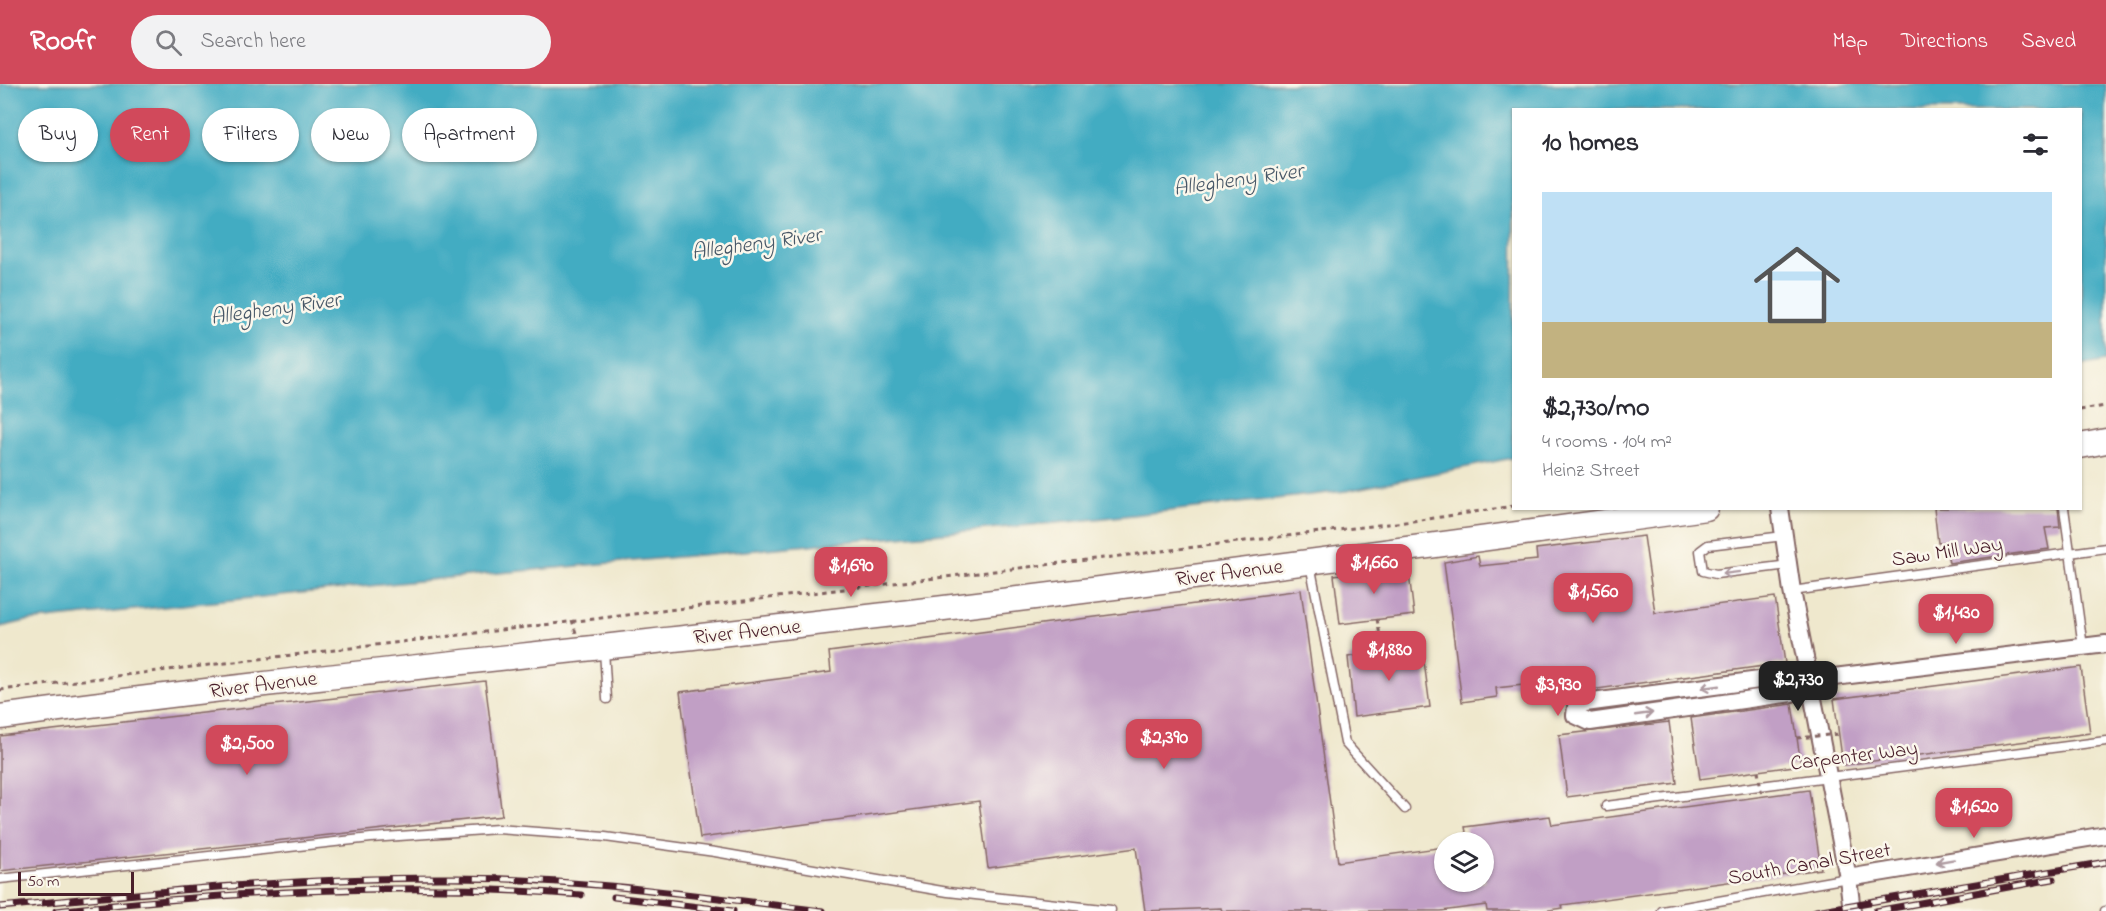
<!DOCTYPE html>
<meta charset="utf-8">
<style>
body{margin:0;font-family:"Indie Flower",sans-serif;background:#f2f2f3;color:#2b2b33;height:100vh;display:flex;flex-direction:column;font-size:22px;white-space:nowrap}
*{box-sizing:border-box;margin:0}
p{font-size:20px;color:#7c7c81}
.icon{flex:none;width:33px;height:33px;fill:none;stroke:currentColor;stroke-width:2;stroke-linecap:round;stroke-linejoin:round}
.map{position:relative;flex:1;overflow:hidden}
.panel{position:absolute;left:1512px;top:24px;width:570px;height:402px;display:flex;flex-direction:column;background:#fff;border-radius:0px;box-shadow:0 2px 4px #0004}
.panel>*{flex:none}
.banner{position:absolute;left:18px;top:24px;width:570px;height:54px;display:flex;gap:12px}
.tools{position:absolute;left:1434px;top:748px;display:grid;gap:12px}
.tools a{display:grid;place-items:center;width:60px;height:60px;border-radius:50%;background:#fff;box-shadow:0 2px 4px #0004;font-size:30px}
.scale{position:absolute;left:18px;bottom:15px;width:116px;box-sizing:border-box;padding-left:6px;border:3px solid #4a1f2b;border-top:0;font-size:16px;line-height:21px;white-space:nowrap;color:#4a1f2b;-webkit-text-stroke:4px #fbf7ec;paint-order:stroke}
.price{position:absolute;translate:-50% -51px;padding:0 14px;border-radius:12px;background:#d1495b;color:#fff;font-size:20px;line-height:39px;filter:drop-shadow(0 2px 3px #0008)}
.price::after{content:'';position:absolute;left:50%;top:36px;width:18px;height:14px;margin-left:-9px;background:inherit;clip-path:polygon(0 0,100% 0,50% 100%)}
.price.on{background:#222;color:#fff}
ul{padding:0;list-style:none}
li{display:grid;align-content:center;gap:12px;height:318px;padding:0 30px}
li span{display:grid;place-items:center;height:186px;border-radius:0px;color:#555}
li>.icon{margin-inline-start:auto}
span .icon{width:108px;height:108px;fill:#fffc;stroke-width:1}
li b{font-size:26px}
h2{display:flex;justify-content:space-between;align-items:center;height:72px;padding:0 30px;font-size:26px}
.pill{padding:0 21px;border-radius:27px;background:#fff;box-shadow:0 2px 4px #0004;font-size:21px;line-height:54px}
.pill.on{background:#d1495b;color:#fff}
header{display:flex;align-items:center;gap:36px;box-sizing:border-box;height:84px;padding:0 30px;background:#d1495b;color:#fff}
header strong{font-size:28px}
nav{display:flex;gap:33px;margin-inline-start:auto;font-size:21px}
.search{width:420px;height:54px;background:#f2f2f3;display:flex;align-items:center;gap:15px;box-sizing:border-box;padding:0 21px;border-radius:33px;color:#7c7c81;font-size:22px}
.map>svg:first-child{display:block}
.water{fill:#43acc2;stroke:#466676;stroke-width:1.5}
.building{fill:#c19fc5}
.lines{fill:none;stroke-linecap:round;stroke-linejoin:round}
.lane-casing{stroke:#846564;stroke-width:11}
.street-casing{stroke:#846564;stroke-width:20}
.secondary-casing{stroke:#846564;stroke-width:27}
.path{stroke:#846564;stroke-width:3;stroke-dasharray:4.5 4.5;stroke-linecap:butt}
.lane{stroke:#fff;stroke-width:8}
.street{stroke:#fff;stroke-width:16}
.secondary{stroke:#fff;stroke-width:24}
.rail-casing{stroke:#4a1f2b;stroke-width:7}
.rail{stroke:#fbf7ec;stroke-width:4.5;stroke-dasharray:14;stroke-linecap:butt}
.path-bridge{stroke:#846564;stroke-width:3;stroke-dasharray:4.5 4.5;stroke-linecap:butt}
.oneway{stroke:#ae9aa0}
.labels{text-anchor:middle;stroke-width:5;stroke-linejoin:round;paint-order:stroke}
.street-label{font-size:21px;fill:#4a1f2b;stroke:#fbf7ec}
.water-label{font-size:22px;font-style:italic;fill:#475767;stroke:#fbf7ec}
</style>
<header>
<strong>Roofr</strong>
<div class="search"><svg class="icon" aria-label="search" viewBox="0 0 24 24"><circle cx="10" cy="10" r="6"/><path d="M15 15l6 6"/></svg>Search here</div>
<nav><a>Map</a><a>Directions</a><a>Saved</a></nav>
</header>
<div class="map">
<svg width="2106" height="827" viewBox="0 0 2106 827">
<rect width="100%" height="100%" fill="#fbf7ec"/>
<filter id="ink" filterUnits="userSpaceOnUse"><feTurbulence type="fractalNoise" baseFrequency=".0167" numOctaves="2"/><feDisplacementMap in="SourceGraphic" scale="12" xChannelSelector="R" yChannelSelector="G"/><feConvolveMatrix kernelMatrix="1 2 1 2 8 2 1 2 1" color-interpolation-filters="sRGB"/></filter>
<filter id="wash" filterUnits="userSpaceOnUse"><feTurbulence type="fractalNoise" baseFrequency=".008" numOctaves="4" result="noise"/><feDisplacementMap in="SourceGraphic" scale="24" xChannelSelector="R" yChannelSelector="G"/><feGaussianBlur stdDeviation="1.35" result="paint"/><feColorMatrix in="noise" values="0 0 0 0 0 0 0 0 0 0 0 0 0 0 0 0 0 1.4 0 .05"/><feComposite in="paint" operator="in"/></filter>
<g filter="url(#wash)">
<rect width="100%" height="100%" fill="#efe8cd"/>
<path class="water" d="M0,0H2106V277L2081,282L2080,26H1514L1513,374L1346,407L1078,437L487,490L26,537L0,543Z"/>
<g id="blocks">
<g class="building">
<path d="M1934,424H2058L2060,443L2045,444L2049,465L1949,479L1945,458L1938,459Z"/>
<path d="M1644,452L1655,529L1775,513L1785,579L1554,611L1552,598L1496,604L1497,613L1462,618L1444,478L1478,472L1480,482L1537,476L1536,465Z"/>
<path d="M1408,481L1414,531L1340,540L1334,491Z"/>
<path d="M1301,506L1338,778L1444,763V798H1484V759H1468L1465,743L1550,732L1552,741L1809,706L1821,785L1562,821L1563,824L1542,827H1487L1486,821L1441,827H1222L1221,824L1145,827L1136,764L988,784L979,717L700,754L680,608L831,588L829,568Z"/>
<path d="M1422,562L1430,623L1354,633L1348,573Z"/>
<path d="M2081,583L2090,649L1843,681L1834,615Z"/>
<path d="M485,597L502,732L0,787V652Z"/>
<path d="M1792,620L1801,681L1700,695L1691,634Z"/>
<path d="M1669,638L1677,699L1567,713L1559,651Z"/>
</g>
</g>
</g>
<g filter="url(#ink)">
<use href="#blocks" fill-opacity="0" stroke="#846564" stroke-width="1.5"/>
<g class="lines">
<defs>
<g id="lane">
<path d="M2064,424L2083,563"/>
<path d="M1784,452L1708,461L1700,467L1703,487L1716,490L1789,481"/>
<path d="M1310,480L1345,659L1405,725"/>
<path d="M1792,507L2106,464"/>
<path d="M604,566L607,615"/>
<path d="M1606,722L2106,657"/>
<path d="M0,795L371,754L498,745L605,753L715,768L948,808L1111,826"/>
<path d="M1662,827L1848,794"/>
<path d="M2105,827H2106"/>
</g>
<g id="street">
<path d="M1780,424L1792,507L1848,794L1852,827"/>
<path d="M1809,596L1792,609L1590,638L1575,631L1576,623L1585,619L1790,592L1809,596L2106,560"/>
<path d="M1848,794L2106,751"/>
</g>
<g id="secondary">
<path d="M2080,362L2106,357"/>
<path d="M0,633C265,597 532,572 798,541C1101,507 1404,466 1706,424"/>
</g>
</defs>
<use href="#lane" class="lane-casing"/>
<use href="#street" class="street-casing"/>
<use href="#secondary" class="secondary-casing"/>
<g class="path">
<path d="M2080,326L2106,322"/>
<path d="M1377,535L1383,568"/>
<path d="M572,536L576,549"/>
<path d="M0,606L1421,436L1514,422"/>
</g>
<use href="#lane" class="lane"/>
<use href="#street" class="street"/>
<use href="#secondary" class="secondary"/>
<defs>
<g id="rail">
<path d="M614,813L733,827"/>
<path d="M0,823C150,808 301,793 453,794C576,794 700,812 823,827"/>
<path d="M56,827C230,808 406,797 581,811"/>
<path d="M1816,827L2106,778"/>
<path d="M1876,827L2053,795"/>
</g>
</defs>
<use href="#rail" class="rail-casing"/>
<use href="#rail" class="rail"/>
<g class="path-bridge">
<path d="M1797,654L1839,650"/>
<path d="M1758,687L1762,712"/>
</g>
</g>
<defs><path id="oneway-shaft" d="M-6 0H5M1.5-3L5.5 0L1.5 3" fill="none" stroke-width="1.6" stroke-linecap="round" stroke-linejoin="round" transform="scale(1.5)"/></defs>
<g class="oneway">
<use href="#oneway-shaft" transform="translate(1731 489) rotate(173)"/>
<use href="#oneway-shaft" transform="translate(1710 603) rotate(172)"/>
<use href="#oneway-shaft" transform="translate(1644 630) rotate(-8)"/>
<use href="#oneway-shaft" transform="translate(1945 777) rotate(170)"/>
</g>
</g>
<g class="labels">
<g class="street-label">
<text transform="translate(1947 467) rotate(-8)" y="7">Saw Mill Way</text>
<text transform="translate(1229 488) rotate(-7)" y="7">River Avenue</text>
<text transform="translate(747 547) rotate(-6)" y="7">River Avenue</text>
<text transform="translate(263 600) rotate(-7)" y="7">River Avenue</text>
<text transform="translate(1854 671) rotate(-7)" y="7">Carpenter Way</text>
<text transform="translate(1809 779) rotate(-10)" y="7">South Canal Street</text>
</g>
<g class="water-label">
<text transform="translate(1238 94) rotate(-8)" y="8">Allegheny River</text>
<text transform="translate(756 158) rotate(-8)" y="8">Allegheny River</text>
<text transform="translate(275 223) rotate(-8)" y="8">Allegheny River</text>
</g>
</g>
</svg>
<div class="tools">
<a><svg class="icon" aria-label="layers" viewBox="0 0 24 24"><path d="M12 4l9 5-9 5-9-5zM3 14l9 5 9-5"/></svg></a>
</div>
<div class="scale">50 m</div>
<b class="price" style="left:1374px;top:511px">$1,660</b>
<b class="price" style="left:851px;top:514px">$1,690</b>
<b class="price" style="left:1593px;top:540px">$1,560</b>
<b class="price" style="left:1956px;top:561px">$1,430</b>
<b class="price" style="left:1389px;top:598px">$1,880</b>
<b class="price on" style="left:1798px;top:628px">$2,730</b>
<b class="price" style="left:1558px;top:633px">$3,930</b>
<b class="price" style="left:1164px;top:686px">$2,390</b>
<b class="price" style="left:247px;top:692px">$2,500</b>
<b class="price" style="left:1974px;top:755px">$1,620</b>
<div class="banner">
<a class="pill">Buy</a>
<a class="pill on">Rent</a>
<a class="pill">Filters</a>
<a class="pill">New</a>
<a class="pill">Apartment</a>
</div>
<section class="panel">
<h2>10 homes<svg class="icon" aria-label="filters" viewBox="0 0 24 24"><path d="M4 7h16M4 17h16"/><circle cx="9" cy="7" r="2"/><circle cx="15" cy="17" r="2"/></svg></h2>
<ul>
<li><span style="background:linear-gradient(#bfe0f5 70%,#c2b280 0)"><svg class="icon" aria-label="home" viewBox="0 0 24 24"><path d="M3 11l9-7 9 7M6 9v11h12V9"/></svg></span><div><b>$2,730/mo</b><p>4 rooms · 104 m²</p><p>Heinz Street</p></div></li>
</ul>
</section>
</div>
